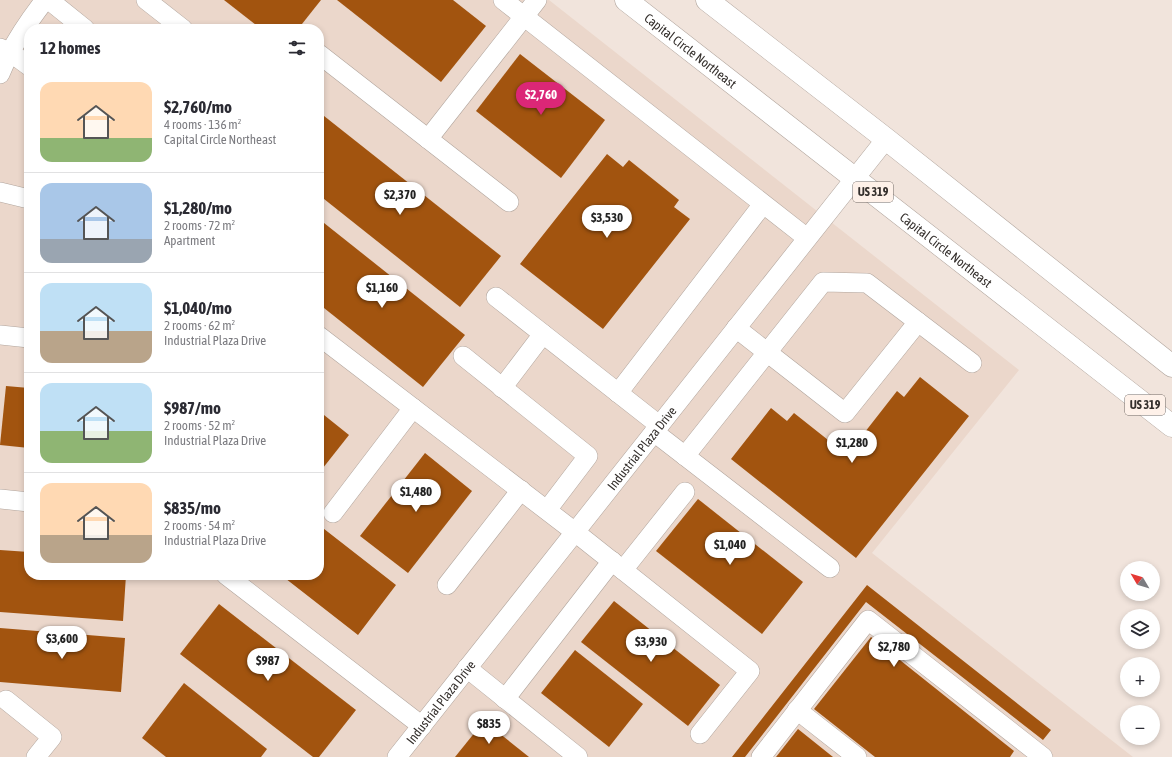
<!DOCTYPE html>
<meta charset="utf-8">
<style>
body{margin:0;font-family:"Asap Condensed",sans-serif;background:#f7f7f7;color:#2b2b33;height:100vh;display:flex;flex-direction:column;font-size:15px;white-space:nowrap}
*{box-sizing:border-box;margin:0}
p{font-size:13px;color:#7c7c81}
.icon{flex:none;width:22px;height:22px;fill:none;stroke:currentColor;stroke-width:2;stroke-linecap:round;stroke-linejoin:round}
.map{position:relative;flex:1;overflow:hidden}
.details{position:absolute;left:24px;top:24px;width:300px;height:556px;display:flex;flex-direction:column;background:#fff;border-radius:16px;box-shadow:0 2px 6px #0003}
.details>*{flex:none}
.needle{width:26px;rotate:308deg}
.tools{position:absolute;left:1120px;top:561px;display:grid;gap:8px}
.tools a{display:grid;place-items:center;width:40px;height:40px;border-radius:50%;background:#fff;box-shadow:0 2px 6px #0003;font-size:20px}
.price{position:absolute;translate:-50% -34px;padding:0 9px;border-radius:14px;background:#fff;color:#222;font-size:13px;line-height:26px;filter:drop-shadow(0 1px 2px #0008)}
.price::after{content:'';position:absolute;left:50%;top:24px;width:12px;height:9px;margin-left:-6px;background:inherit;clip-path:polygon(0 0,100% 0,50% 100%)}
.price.on{background:#db2777;color:#fff}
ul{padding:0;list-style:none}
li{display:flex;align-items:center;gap:12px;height:100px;padding:0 16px}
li+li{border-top:1px solid #e1e1e2}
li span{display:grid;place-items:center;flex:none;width:112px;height:80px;border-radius:12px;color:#555}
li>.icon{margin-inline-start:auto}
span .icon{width:48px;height:48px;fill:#fffc;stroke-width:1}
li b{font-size:17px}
h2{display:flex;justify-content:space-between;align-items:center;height:48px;padding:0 16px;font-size:17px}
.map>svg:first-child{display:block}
.built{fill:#ebd7cb;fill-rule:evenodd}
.building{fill:#a2540f}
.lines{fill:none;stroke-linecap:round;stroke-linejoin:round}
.minor-casing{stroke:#b1a59d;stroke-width:20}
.major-casing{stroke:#b1a59d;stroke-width:23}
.minor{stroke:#fff;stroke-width:19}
.major{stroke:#fff;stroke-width:22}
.labels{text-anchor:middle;stroke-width:4;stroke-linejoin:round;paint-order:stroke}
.shield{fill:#fef1e9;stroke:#716965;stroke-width:1}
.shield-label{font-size:12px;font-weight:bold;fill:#342f2c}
.street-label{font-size:13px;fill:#342f2c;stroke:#fef1e9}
</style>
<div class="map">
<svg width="1172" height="757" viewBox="0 0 1172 757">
<rect width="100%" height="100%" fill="#f1e4dc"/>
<path class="built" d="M0,0H549L1019,370L872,553L1133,757H0ZM29,29H319V575H29Z"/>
<g class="building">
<path d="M224,0H321L298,29H261Z"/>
<path d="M337,0H453L486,26L441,82Z"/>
<path d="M520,54L605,120L561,178L476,111Z"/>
<path d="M319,112L501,256L460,307L319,195Z"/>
<path d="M607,154L623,167L629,160L679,200L674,207L690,219L603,329L520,264Z"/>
<path d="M319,219L465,335L423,387L319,304Z"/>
<path d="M920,377L969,416L856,558L731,459L771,408L787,421L794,413L847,455L897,391L904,397Z"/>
<path d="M6,386L29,388V448L0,445Z"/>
<path d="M319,411L349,435L319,473Z"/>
<path d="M425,453L472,491L408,573L360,536Z"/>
<path d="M698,499L803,582L762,634L656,551Z"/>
<path d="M319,525L396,585L358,635L281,575H319Z"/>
<path d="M0,550L29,552V575H126L123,621L0,612Z"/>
<path d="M867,585L1051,730L1043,740L866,602L745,757H732Z"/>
<path d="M614,601L720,685L688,726L581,642Z"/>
<path d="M219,604L356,710L319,757H313L180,654Z"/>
<path d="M0,628L125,638L121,692L0,682Z"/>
<path d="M871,637L1014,751L1010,757H875L814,709Z"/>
<path d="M575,650L643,704L609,747L541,693Z"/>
<path d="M184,683L267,749L261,757H166L142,738Z"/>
<path d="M484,721L529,757H455Z"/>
<path d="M798,729L833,757H776Z"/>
</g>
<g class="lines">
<defs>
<g id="minor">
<path d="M49,0L85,29"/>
<path d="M146,0L183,29"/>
<path d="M503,0L807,238"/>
<path d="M0,48L10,52L29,66"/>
<path d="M319,54L509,202"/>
<path d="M0,74C11,47 27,23 45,0"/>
<path d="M428,139L537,0"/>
<path d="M0,192L29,199"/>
<path d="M496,297L659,425"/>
<path d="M736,328L845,413L918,322"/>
<path d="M0,335L29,338"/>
<path d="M319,336L575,532L750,671L700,734"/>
<path d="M463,356L588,456L547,510"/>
<path d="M502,388L543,334"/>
<path d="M618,393L763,204"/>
<path d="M654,432L830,568"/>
<path d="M685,456L823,282L867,283L972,363"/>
<path d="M0,499L29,502"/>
<path d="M333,513L413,408"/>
<path d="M623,570L685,492"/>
<path d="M226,575L422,726"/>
<path d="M447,585L521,490"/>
<path d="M467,668L578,757"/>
<path d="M505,699L612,561"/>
<path d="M6,700L52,737L36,757"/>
<path d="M797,710L857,757"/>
<path id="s1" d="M397,757L886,139"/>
<path d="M761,757L868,620L1043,757"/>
</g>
<g id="major">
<path id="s2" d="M626,0L1172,426"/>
<path d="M707,0L886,139L1172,366"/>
</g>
</defs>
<use href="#minor" class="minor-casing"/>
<use href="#major" class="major-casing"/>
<use href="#minor" class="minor"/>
<use href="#major" class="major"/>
</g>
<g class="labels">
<g class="shield">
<rect x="853" y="182" width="40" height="20" rx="3"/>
<rect x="1125" y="395" width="40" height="20" rx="3"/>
</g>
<g class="shield-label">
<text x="873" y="196">US 319</text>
<text x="1145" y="409">US 319</text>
</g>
<g class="street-label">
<text dy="5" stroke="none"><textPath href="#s2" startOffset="82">Capital Circle Northeast</textPath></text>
<text dy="5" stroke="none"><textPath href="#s2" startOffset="406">Capital Circle Northeast</textPath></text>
<text dy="5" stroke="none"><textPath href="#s1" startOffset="394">Industrial Plaza Drive</textPath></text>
<text dy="5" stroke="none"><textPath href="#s1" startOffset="70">Industrial Plaza Drive</textPath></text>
</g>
</g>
</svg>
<div class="tools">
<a><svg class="needle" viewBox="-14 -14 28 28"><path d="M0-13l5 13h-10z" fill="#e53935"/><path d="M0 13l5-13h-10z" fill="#7c7c81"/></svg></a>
<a><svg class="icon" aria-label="layers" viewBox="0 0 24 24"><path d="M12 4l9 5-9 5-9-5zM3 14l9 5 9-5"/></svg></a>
<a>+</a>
<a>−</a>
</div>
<b class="price on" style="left:541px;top:116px">$2,760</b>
<b class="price" style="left:400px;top:216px">$2,370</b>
<b class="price" style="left:607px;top:239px">$3,530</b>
<b class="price" style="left:382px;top:309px">$1,160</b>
<b class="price" style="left:852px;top:464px">$1,280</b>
<b class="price" style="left:416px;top:513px">$1,480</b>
<b class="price" style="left:730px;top:566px">$1,040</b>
<b class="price" style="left:62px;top:660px">$3,600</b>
<b class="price" style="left:651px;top:663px">$3,930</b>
<b class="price" style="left:894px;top:668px">$2,780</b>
<b class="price" style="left:268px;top:682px">$987</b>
<b class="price" style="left:489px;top:745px">$835</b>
<section class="details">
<h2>12 homes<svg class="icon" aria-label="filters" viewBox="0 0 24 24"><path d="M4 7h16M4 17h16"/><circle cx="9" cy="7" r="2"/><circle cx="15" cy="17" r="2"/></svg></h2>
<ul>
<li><span style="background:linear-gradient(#ffd9b3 70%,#8fb573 0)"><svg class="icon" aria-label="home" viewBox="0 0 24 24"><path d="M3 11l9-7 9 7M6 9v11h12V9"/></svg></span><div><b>$2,760/mo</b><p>4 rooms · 136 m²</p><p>Capital Circle Northeast</p></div></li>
<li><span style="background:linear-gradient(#a9c7e8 70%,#9aa5b1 0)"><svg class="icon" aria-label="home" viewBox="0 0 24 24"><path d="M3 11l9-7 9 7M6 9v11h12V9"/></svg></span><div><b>$1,280/mo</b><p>2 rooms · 72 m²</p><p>Apartment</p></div></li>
<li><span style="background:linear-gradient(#bfe0f5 60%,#b9a48a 0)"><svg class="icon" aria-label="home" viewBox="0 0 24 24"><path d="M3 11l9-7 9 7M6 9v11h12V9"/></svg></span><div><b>$1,040/mo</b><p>2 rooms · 62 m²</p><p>Industrial Plaza Drive</p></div></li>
<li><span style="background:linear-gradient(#bfe0f5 60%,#8fb573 0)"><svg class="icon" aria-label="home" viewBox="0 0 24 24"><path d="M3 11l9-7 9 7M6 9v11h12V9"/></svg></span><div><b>$987/mo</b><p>2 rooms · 52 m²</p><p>Industrial Plaza Drive</p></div></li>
<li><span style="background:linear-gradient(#ffd9b3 65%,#b9a48a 0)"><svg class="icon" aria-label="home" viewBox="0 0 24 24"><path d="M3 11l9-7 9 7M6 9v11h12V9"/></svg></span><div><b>$835/mo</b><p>2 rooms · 54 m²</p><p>Industrial Plaza Drive</p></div></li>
</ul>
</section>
</div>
